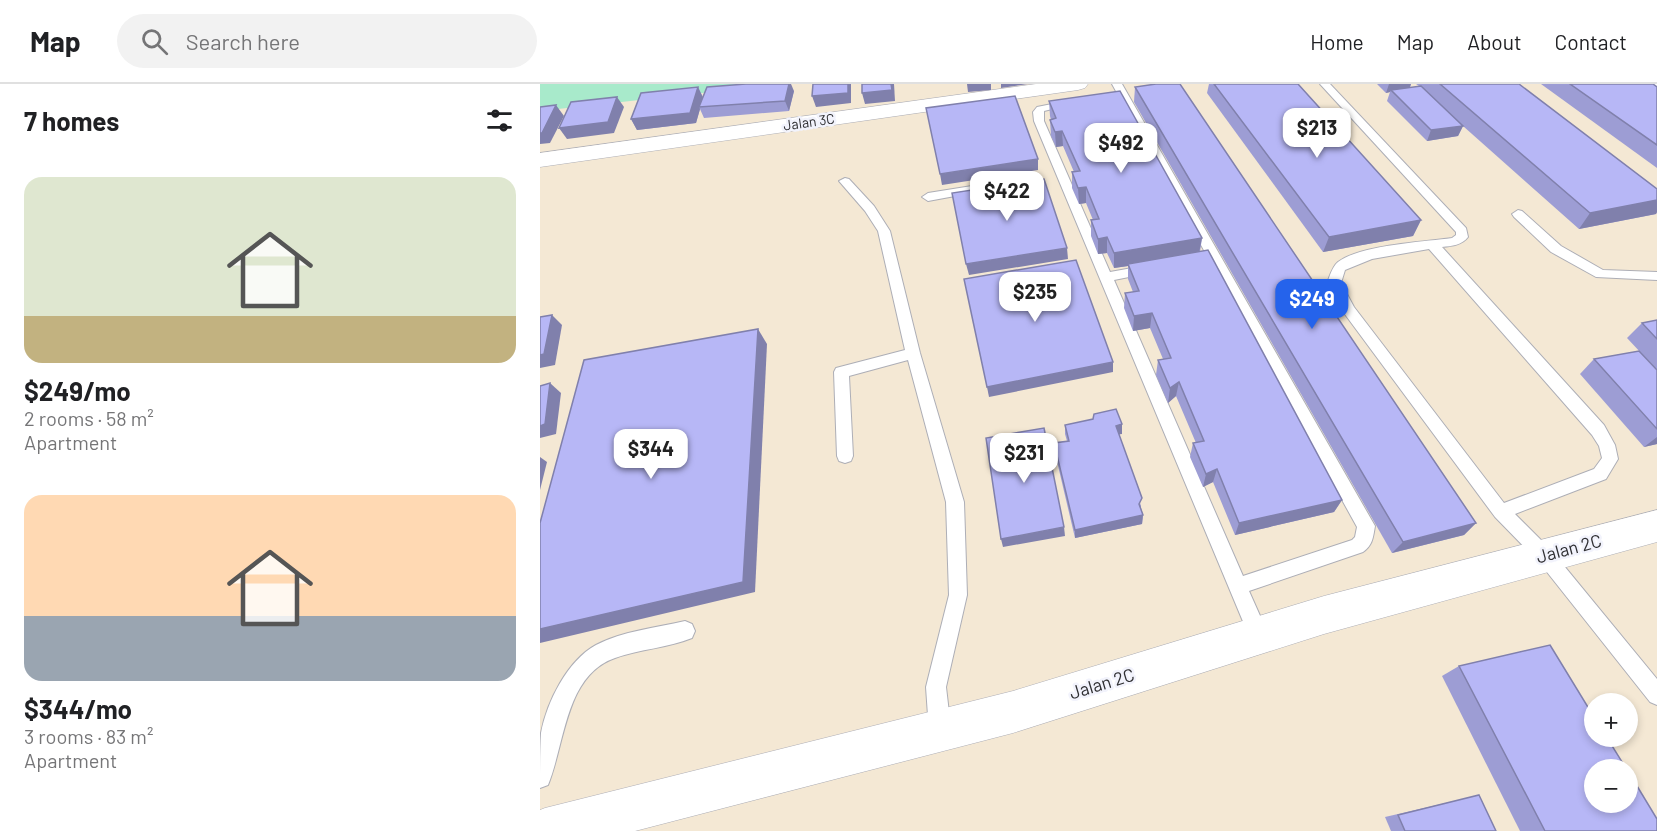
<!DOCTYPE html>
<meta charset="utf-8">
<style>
body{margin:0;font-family:Barlow,sans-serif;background:#f2f2f2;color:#202124;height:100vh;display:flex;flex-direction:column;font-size:22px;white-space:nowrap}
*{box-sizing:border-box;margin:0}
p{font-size:20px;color:#757577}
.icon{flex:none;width:33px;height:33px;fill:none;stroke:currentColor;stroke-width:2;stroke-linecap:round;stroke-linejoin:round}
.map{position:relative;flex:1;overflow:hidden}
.drawer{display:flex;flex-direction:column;background:#fff;width:540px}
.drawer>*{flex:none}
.fabs{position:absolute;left:1044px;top:609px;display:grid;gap:12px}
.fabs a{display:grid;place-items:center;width:54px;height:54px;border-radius:50%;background:#fff;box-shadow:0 3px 9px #0003;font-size:30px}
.price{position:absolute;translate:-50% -51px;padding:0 14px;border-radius:12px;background:#fff;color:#222;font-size:20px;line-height:39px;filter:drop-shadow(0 2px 3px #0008)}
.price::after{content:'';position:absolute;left:50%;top:36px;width:18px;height:14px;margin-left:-9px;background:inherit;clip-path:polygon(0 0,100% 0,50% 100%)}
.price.on{background:#2563eb;color:#fff}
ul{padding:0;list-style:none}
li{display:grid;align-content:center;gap:12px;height:318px;padding:0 24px}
li span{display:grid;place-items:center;height:186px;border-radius:18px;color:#555}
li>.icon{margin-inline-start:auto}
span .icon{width:108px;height:108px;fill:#fffc;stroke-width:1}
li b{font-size:26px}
h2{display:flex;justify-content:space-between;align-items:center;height:72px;padding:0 24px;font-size:26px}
header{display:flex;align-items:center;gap:36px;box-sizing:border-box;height:84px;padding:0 30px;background:#fff;border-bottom:2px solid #e0e0e0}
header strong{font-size:28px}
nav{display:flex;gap:33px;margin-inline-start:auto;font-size:21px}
.search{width:420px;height:54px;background:#f2f2f2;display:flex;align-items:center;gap:15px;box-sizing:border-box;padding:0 21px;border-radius:33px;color:#757577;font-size:22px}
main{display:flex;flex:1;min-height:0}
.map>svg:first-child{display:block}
.industrial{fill:#f4e8d4;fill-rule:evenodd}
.green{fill:#a8eacb}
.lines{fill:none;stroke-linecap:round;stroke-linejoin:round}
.service-casing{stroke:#adaeb6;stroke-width:2}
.minor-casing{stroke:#adaeb6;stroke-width:1}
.service{fill:#fff;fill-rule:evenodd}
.minor{fill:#fff;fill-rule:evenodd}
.wall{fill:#9d9dd4}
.shaded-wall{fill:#8080ac}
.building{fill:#b7b7f6;stroke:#8080ac;stroke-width:1.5}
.labels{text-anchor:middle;stroke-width:5;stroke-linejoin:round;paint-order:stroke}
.far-street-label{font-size:14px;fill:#2f2f32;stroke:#f2f3fc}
.near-street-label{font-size:18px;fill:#2f2f32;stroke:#f2f3fc}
</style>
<header>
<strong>Map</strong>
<div class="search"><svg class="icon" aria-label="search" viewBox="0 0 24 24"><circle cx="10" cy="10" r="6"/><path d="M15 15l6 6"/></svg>Search here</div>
<nav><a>Home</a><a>Map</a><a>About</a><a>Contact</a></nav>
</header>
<main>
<section class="drawer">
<h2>7 homes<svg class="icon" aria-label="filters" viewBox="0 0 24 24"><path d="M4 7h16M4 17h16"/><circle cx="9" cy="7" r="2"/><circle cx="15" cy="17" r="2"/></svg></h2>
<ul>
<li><span style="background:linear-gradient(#dfe7d0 75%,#c2b280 0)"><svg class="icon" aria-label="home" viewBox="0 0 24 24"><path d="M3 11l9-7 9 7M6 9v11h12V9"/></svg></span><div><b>$249/mo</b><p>2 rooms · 58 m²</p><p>Apartment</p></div></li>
<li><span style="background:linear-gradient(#ffd9b3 65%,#9aa5b1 0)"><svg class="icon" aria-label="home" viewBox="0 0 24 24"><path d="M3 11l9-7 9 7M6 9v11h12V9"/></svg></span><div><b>$344/mo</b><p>3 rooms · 83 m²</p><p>Apartment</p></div></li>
</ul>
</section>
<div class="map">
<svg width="1117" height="747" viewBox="0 0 1117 747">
<rect width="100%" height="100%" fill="#f2f3fc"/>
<path class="industrial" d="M0,0H1117V747H0ZM1054,620H1088V652H1054ZM1054,686H1088V718H1054Z"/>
<path class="green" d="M0,0H221L217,3L0,27Z"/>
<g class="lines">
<defs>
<g id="service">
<path d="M572,0H582L835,442C833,453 833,461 823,468L709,507L729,552L726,559L719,562L712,559L494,37L493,28L497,23L532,16L537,19L504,27V37L570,188L609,181L616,185L609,189L574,196L703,492L812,456L815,453L817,443Z"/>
<path d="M780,0H790L926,144L928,153C922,161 912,162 902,163L1064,341L1075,361L1078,375L1066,395L975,430L1011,466L1117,595V621L1110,618L999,478L955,433L804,229L787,199C790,192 792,183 798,178C820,161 883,158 912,154L916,151V148ZM889,165L1052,351L1059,362L1062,374L1054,385L964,419L814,223L801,199L805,186L832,175Z"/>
<path d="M1109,0H1117V5Z"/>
<path d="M305,94L309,95L334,122L350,147L380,269L424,418L427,511L406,603L411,646L408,654L400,657L392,654L389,646L386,603L409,511L406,418L368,276L309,292L313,372L311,377L305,379L299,377L297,372L294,288L296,284L365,266L338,147L325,127L299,97Z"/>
<path d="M476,95L480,96V100L388,117L382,113L388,109Z"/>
<path d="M978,126L982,127L1021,162L1063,186L1117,188V196L1056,193L1011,168L974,133L972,130Z"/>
<path d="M145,537L152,540L155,547L152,554C128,564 100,565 75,574C25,591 25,660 8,701L0,704C0,687 0,666 1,649C7,618 27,577 56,561C83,547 115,544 145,537Z"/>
</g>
<g id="minor">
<path d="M496,0H548L545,4L538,6L0,83V69Z"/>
<path d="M1117,426V458L784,550L473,649L95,747H0V726L5,724L473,607L784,512Z"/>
</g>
</defs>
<use href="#service" class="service-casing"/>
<use href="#minor" class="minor-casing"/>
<use href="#service" class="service"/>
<use href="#minor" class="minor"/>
</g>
<g class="wall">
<path d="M669,0H758L881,136L873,152L783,168L667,9Z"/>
<path d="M837,0H871L870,4L879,2L876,0H979L1117,105V128L1116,130L1039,145L923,42L918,52L887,57L847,17L850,8L846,9Z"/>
<path d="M1001,0H1113L1117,3V84Z"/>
<path d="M158,3L163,13L254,7L249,27L164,34L160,25L156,39L97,46L91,35Z"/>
<path d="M595,3L936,439L924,451L852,469L594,18Z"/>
<path d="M509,17L662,154L660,168L802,416L794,428L695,451L673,398L663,403L650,373L653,359H656L636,312L628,319L616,291L618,276L623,275L610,244L593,247L584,224L585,209L593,208L588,195V182L574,184L567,169L558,170L551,152V136H553L546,119L539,120L532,104V88H534L523,62L516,63L511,52L510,36H511L510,32Z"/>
<path d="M1117,236V286L1087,254L1102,239Z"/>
<path d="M1054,275L1117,286V360L1104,363L1040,290Z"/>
<path d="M525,341L582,350H579L601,422V424L603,431L602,440L535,454L515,369L514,359L527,357L525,350Z"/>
<path d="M919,582L1117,747H980L902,592Z"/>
<path d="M923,715L956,747H851L845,733Z"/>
</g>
<g class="shaded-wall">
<path d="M249,0H251L254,7L249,27L245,17Z"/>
<path d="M308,0H311V19L276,23L272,12Z"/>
<path d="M351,0H354L355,17L325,20L322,9Z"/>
<path d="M427,0H451V6L428,8Z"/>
<path d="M461,0H488L461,4Z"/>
<path d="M849,0H871L869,5L851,6L850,8L846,9Z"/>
<path d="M158,3L163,14L159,23L160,25L156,39L97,46L91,35Z"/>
<path d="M77,13L84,23L74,49L27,55L19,44Z"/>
<path d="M16,21L24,32L10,59L0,60V49Z"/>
<path d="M923,42L918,52L887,57L891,46Z"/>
<path d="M522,47L523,62L516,63L515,48Z"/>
<path d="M498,75V86L402,101L400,90Z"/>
<path d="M546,103V119L539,120L538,104Z"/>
<path d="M1117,116V128L1116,130L1039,145L1050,129Z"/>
<path d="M881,136L873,152L783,168L789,153Z"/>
<path d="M567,153V169L558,170V155Z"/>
<path d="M662,154L659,169L588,180V182L574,184V169Z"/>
<path d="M527,164L528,175L429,191L426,180Z"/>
<path d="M612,229L610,244L593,247L594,232Z"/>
<path d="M12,231L22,241L15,281L0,284V271Z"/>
<path d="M218,245L227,260L215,508L0,559V545Z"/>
<path d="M573,278V288L449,313L447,303Z"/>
<path d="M639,298L636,312L628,319L630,304Z"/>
<path d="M10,299L21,309L16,350L0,354V342Z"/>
<path d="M582,340V350L575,351L576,342Z"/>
<path d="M1117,353V360L1104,363Z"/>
<path d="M0,373L7,378L0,406Z"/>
<path d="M677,385L673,398L663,403L666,390Z"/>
<path d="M802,416L794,428L695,451L699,439Z"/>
<path d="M603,431L602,440L535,454V446Z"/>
<path d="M936,439L924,451L852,469L863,458Z"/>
<path d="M524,443L525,452L463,463L461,455Z"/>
</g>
<g class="building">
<path d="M206,0H249L245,17L159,23L167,3Z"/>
<path d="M273,0H308V9L272,12Z"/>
<path d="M322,0H351L352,6L322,9Z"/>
<path d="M616,0H640L936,439L863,458L595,3Z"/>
<path d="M674,0H758L881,136L789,153Z"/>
<path d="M900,0H979L1117,105V116L1050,129Z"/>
<path d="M1030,0H1113L1117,3V61Z"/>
<path d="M881,2L923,42L891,46L851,6Z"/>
<path d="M158,3L150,29L91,35L101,9Z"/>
<path d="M580,7L662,154L574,169L567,153L558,155L551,136L559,135L546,103L538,104L532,88L540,87L522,47L515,48L510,36L516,34L509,17Z"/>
<path d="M475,12L498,75L400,90L386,24Z"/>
<path d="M77,13L68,38L19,44L31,18Z"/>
<path d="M16,21L2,49H0V23Z"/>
<path d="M504,95L527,164L426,180L412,109Z"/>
<path d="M668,166L802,416L699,439L677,385L666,390L653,359L664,357L639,298L630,304L618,276L631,274L612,229L594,232L585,209L599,207L588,180Z"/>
<path d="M536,176L573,278L447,303L424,195Z"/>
<path d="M12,231L4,270L0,271V233Z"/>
<path d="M1117,236V255L1102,239Z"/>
<path d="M218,245L203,498L0,545V439L44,276Z"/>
<path d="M1099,267L1117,286V345L1054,275Z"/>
<path d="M10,299L5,340L0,342V302Z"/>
<path d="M576,325L582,340L576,342L602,414L599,420L603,431L535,446L514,359L529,357L525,341L553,335L554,330Z"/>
<path d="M504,344L524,443L461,455L446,354Z"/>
<path d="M1010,561L1054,633V652H1066L1087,686H1054V718H1088V687L1117,735V747H1005L919,582Z"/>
<path d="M939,711L956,747H865L858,731Z"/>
</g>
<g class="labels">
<g class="far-street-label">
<text transform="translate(269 38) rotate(-8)" y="5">Jalan 3C</text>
</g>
<g class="near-street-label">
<text transform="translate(1029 465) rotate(-15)" y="6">Jalan 2C</text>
<text transform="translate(562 600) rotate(-17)" y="6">Jalan 2C</text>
</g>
</g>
</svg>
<div class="fabs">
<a>+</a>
<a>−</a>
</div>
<b class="price" style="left:777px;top:75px">$213</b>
<b class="price" style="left:581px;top:90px">$492</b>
<b class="price" style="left:467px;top:138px">$422</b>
<b class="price" style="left:495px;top:239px">$235</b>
<b class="price on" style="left:772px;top:246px">$249</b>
<b class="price" style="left:111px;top:396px">$344</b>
<b class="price" style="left:484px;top:400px">$231</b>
</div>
</main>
